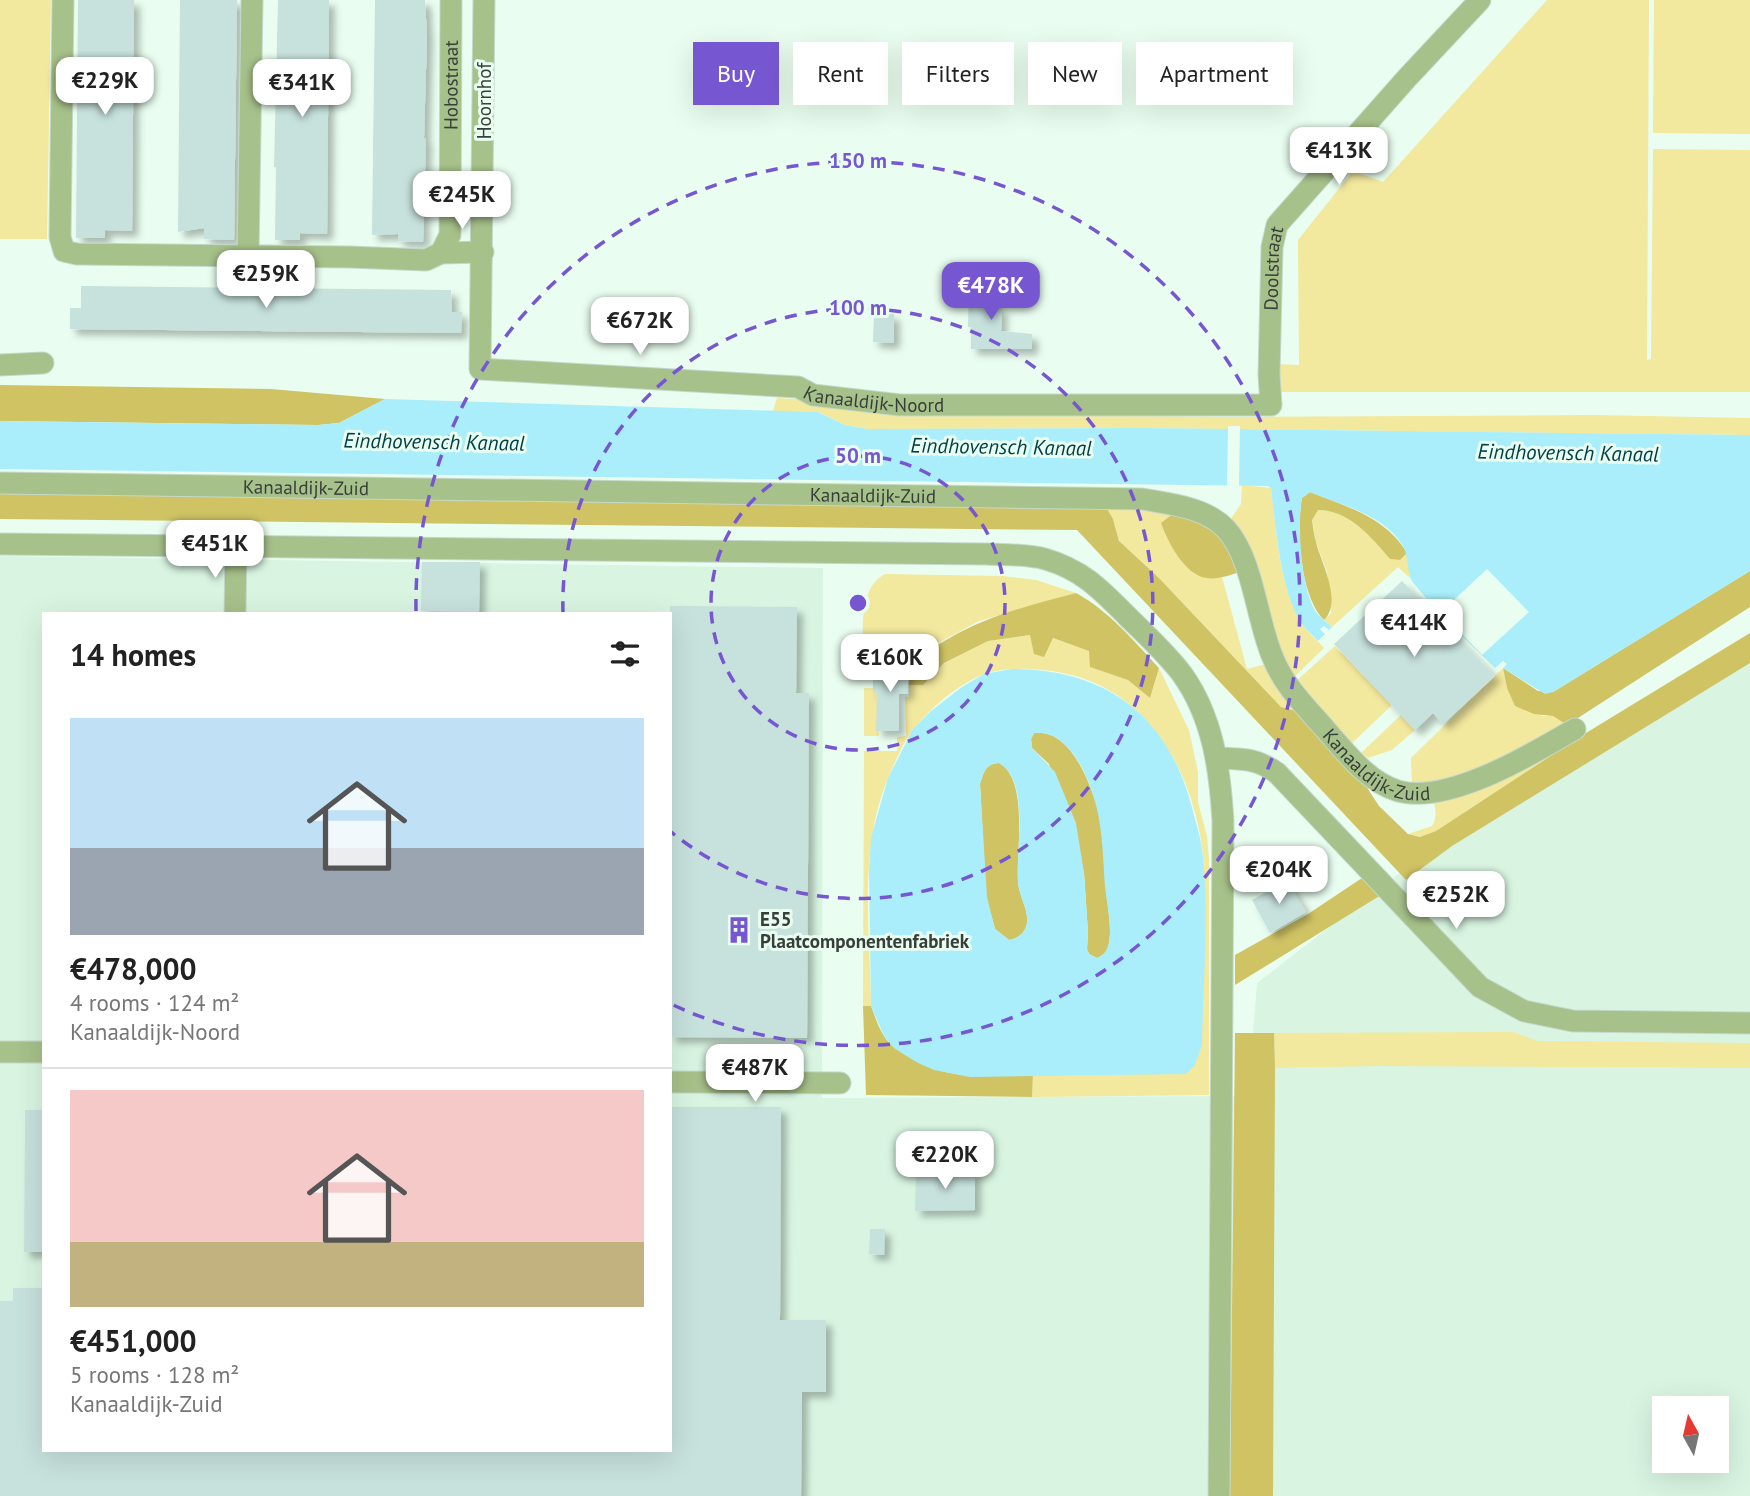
<!DOCTYPE html>
<meta charset="utf-8">
<style>
body{margin:0;font-family:"PT Sans",sans-serif;background:#f2f2f2;color:#222;height:100vh;display:flex;flex-direction:column;font-size:26px;white-space:nowrap}
*{box-sizing:border-box;margin:0}
p{font-size:23px;color:#767676}
.icon{flex:none;width:38px;height:38px;fill:none;stroke:currentColor;stroke-width:2;stroke-linecap:round;stroke-linejoin:round}
.map{position:relative;flex:1;overflow:hidden}
.details{position:absolute;left:42px;top:612px;width:630px;height:840px;display:flex;flex-direction:column;background:#fff;border-radius:0px;box-shadow:0 7px 28px #0002}
.details>*{flex:none}
.top-card{position:absolute;left:693px;top:42px;width:665px;height:63px;display:flex;gap:14px}
.needle{width:46px;rotate:352deg}
.controls{position:absolute;left:1652px;top:1396px;display:grid;gap:14px}
.controls a{display:grid;place-items:center;width:77px;height:77px;border-radius:0px;background:#fff;box-shadow:0 7px 28px #0002;font-size:35px}
.price{position:absolute;translate:-50% -60px;padding:0 16px;border-radius:14px;background:#fff;color:#222;font-size:23px;line-height:46px;filter:drop-shadow(0 2px 4px #0008)}
.price::after{content:'';position:absolute;left:50%;top:42px;width:21px;height:16px;margin-left:-10px;background:inherit;clip-path:polygon(0 0,100% 0,50% 100%)}
.price.on{background:#7657d1;color:#fff}
ul{padding:0;list-style:none}
li{display:grid;align-content:center;gap:14px;height:371px;padding:0 28px}
li+li{border-top:2px solid #e0e0e0}
li span{display:grid;place-items:center;height:217px;border-radius:0px;color:#555}
li>.icon{margin-inline-start:auto}
span .icon{width:126px;height:126px;fill:#fffc;stroke-width:1}
li b{font-size:30px}
h2{display:flex;justify-content:space-between;align-items:center;height:84px;padding:0 28px;font-size:30px}
.tag{padding:0 24px;border-radius:0px;background:#fff;box-shadow:0 7px 28px #0002;font-size:24px;line-height:63px}
.tag.on{background:#7657d1;color:#fff}
.map>svg:first-child{display:block}
.built{fill:#d9f5e2;fill-rule:evenodd}
.green{fill:#f2e89e}
.forest{fill:#d0c364}
.water{fill:#a9eefa;fill-rule:evenodd}
.pier{fill:#e9fef0}
.building{fill:#c7e1dc;filter:url(#shadow)}
.lines{fill:none;stroke-linecap:round;stroke-linejoin:round}
.minor-casing{stroke:#c5d8cc;stroke-width:23}
.minor{stroke:#a7c18a;stroke-width:21}
.ring{fill:none;stroke:#7657d1;stroke-width:3.5;stroke-dasharray:12 9}
.labels{text-anchor:middle;stroke-width:6;stroke-linejoin:round;paint-order:stroke}
.street-label{font-size:19px;fill:#373f3a;stroke:#e9fef0}
.poi-label{font-size:19px;font-weight:bold;fill:#373f3a;stroke:#e9fef0;text-anchor:start}
.water-label{font-size:21px;font-style:italic;fill:#003f48;stroke:#e9fef0}
.centre{fill:#7657d1;stroke:#e9fef0;stroke-width:3.5}
.ring-label{font-size:21px;text-anchor:middle;font-weight:bold;fill:#7657d1;stroke:#e9fef0;stroke-width:6;stroke-linejoin:round;paint-order:stroke}
</style>
<div class="map">
<svg width="1750" height="1496" viewBox="0 0 1750 1496">
<defs>
<filter id="shadow"><feDropShadow dx="6" dy="6" stdDeviation="3.5" flood-color="#0004"/></filter>
</defs>
<rect width="100%" height="100%" fill="#e9fef0"/>
<path class="built" d="M0,556L823,568L822,1098L1248,1096L1257,983L1425,853L1750,654V1496H0ZM44,614H670V1451H44ZM1664,1409H1717V1461H1664Z"/>
<g class="green">
<path d="M0,0H51L47,239H0Z"/>
<path d="M1547,0H1649L1647,360L1651,359L1653,149L1750,150V392H1274L1276,364L1299,365L1298,240L1353,171L1383,182Z"/>
<path d="M1654,0H1750V134L1653,133Z"/>
<path d="M777,398L812,400L900,414L1230,417L1595,415L1750,418V435L1143,428L867,429L845,425L819,412L773,411Z"/>
<path d="M1242,485L1271,488C1277,532 1278,584 1302,623C1307,632 1317,640 1324,648L1294,677L1290,678L1232,522V517L1241,504Z"/>
<path d="M1104,503L1174,513L1205,578L1222,577L1247,669L1266,664L1300,712L1281,707L1158,577L1119,541L1113,519Z"/>
<path d="M1318,510C1349,510 1371,537 1390,559L1400,560L1407,553L1410,578L1398,567L1332,627L1324,620L1331,613L1327,572L1316,542L1312,519Z"/>
<path d="M885,574L1003,576L1036,580L1076,593L979,621L936,644L911,664L878,665V669H864C864,640 855,590 885,574Z"/>
<path d="M1031,635L1052,638L1090,651L1091,667L1128,680L1150,698L1159,668L1189,730L1198,772V802L1207,836L1209,859V1095L1032,1097L1033,1074H1186C1189,1032 1192,989 1196,947C1198,918 1204,887 1203,857C1202,837 1195,810 1188,790C1163,724 1116,676 1042,670C1024,668 1003,668 985,674C959,683 930,708 914,729C903,742 896,760 889,776C858,847 870,930 871,1006H863L864,751H897V737L906,736L905,697H909V685L923,684L944,663L988,641Z"/>
<path d="M1335,646L1392,705L1350,745L1294,683Z"/>
<path d="M1503,668L1507,688L1542,716H1553L1567,725L1500,762L1453,781L1412,786L1411,758Z"/>
<rect x="864" y="688" width="15" height="48"/>
<path d="M1401,715L1415,730L1392,750L1368,758L1361,753Z"/>
<path d="M1581,736L1436,831L1421,837L1408,834L1432,826C1438,817 1435,808 1433,798Z"/>
<path d="M1513,1032L1538,1041L1750,1043V1068L1377,1066L1275,1068L1274,1033Z"/>
</g>
<g class="forest">
<path d="M0,385L271,389L385,399L339,423L318,425L0,421Z"/>
<path d="M0,491L1104,503L1113,519L1119,541L1158,577L1281,707L1300,712L1366,786L1379,806L1408,834L1420,837L1436,831L1581,736L1750,633V663L1452,846L1406,880L1077,530L0,519Z"/>
<path d="M1310,492C1347,507 1386,517 1407,553L1400,560L1390,559C1371,537 1349,510 1318,510L1312,520C1313,527 1314,535 1316,542C1321,563 1343,601 1324,620C1300,596 1296,530 1302,498Z"/>
<path d="M1174,513C1219,529 1220,530 1240,572C1230,575 1217,580 1206,578C1184,574 1168,542 1161,523Z"/>
<path d="M1750,571V607L1567,725L1553,716L1534,714L1515,706L1507,688L1503,668L1538,691L1553,692Z"/>
<path d="M1076,593C1109,611 1134,641 1159,668L1150,698L1128,680L1090,667L1089,651L1053,638L1044,657L1034,654L1030,635L988,641L944,663L923,685H909L911,664C965,622 1011,610 1076,593Z"/>
<path d="M1034,733C1068,728 1087,776 1096,803C1104,830 1103,860 1106,888C1107,906 1113,930 1108,947C1106,953 1102,956 1097,958L1089,954L1087,949L1088,933L1084,873L1049,764L1032,748L1031,739Z"/>
<path d="M999,763C1029,779 1016,851 1018,881C1018,894 1029,910 1027,923C1025,933 1019,938 1009,940L995,929L986,897L980,784C984,772 985,764 999,763Z"/>
<path d="M1365,876L1381,895L1235,985V955L1308,914Z"/>
<path d="M863,1006H871C875,1016 878,1027 884,1036C890,1046 899,1051 909,1057C947,1081 990,1076 1033,1074L1032,1097L866,1095Z"/>
<path d="M1235,1033H1274L1275,1068L1273,1496H1230Z"/>
</g>
<g class="water">
<path d="M385,399L818,412L845,425L867,429L1143,428L1750,435V571L1553,692L1545,694L1503,668L1507,664L1503,661L1495,668C1467,641 1436,612 1412,581C1407,573 1409,557 1403,546C1385,515 1341,505 1310,492L1302,498C1297,525 1301,589 1316,612C1320,617 1327,623 1332,627L1329,630L1324,626L1320,629L1325,634L1318,641C1313,636 1307,630 1303,625C1280,593 1276,527 1271,488L1267,486L0,469V421L318,425L339,423Z"/>
<path d="M1012,669C1111,669 1172,720 1194,816C1198,829 1202,844 1203,858C1209,918 1203,984 1202,1045L1195,1065L1186,1074L970,1077L934,1070L918,1063L894,1048L884,1036L871,1006L869,870L871,838L888,778L913,729L931,711L962,687L984,674ZM1034,733C1069,729 1089,777 1096,805C1103,832 1103,860 1105,887C1107,905 1113,929 1108,947C1106,952 1102,956 1097,958L1089,954L1087,949L1088,933L1084,873L1076,823L1055,772L1032,748L1031,739ZM999,763C1030,779 1016,851 1018,881C1018,894 1029,910 1027,923C1025,933 1019,938 1009,940L995,929L987,897L980,784C984,772 985,764 999,763Z"/>
</g>
<g class="pier">
<path d="M1228,426H1240L1239,488H1227Z"/>
<path d="M1487,569L1529,612L1482,655L1441,612Z"/>
</g>
<g class="building">
<path d="M78,0H134L132,231L105,230V238H76Z"/>
<path d="M180,0H237L234,240L204,239V228L178,232Z"/>
<path d="M278,0H329L327,234L300,233V240H275L276,167H274Z"/>
<path d="M375,0H425L427,36L424,138H426L423,242L398,241V234L372,235Z"/>
<path d="M969,282H995L994,308H1002L1001,331L1032,334V349H971V327H968Z"/>
<path d="M81,286L451,290L452,312H462L461,333L70,329V308H81Z"/>
<path d="M874,314H894V343L873,342Z"/>
<path d="M422,562H480L479,612L421,611Z"/>
<path d="M1402,581L1495,676L1443,724L1433,713L1415,730L1334,644Z"/>
<path d="M670,606L797,607L796,693H809L807,1038L670,1037Z"/>
<path d="M877,663H908V694H899V731H876L877,693H873V672H877Z"/>
<path d="M1287,880L1306,912L1270,933L1252,900Z"/>
<path d="M670,1107H781L780,1320H826V1392H802L801,1496H0V1301H13V1288H44V1451H670Z"/>
<path d="M25,1110H44V1252H24Z"/>
<path d="M916,1172H975V1210L915,1211Z"/>
<path d="M870,1229H885L884,1255L869,1254Z"/>
</g>
<g class="lines">
<defs>
<g id="minor">
<path d="M63,0L60,237L64,251L77,254L350,257L426,260L441,253L483,252"/>
<path id="s1" d="M484,0L480,369L798,387L813,395L900,405H1271L1269,375L1272,247L1277,225L1407,78L1480,0"/>
<path id="s2" d="M441,253L450,235L451,0"/>
<path d="M248,257L252,0"/>
<path d="M0,365L43,363"/>
<path id="s3" d="M0,483L1142,499C1170,504 1205,507 1226,529C1253,558 1257,622 1273,658C1284,686 1307,708 1326,730C1346,753 1368,782 1398,791C1448,805 1532,754 1575,729"/>
<path d="M0,544L987,554C1006,555 1027,554 1045,559C1083,570 1101,590 1127,616C1146,635 1166,653 1182,674C1213,717 1220,770 1223,821L1219,1496"/>
<path d="M235,614L236,546"/>
<path d="M1217,758C1242,759 1257,758 1277,773L1480,987L1524,1011L1573,1021L1750,1023"/>
<path d="M0,1052H44"/>
<path d="M670,1082L840,1083"/>
</g>
</defs>
<use href="#minor" class="minor-casing"/>
<use href="#minor" class="minor"/>
</g>
<g class="ring">
<circle cx="858" cy="603" r="147"/>
<path d="M563 613A295 295 0 1 1 670 831"/>
<path d="M416 611A442 442 0 1 1 671 1004"/>
</g>
<defs>
<symbol id="building-bare" viewBox="-9 -9 18 18"><path d="M-4-6H4V6H1V3H-1V6H-4ZM-2.5-4.3h1.7v1.8h-1.7ZM.8-4.3h1.7v1.8H.8ZM-2.5-1h1.7V.8h-1.7ZM.8-1h1.7V.8H.8Z" fill="#7657d1" stroke="#e9fef0" stroke-width="2.5" paint-order="stroke"/></symbol>
</defs>
<g fill-rule="evenodd">
<use href="#building-bare" x="720" y="911" width="38" height="38"/>
</g>
<g class="labels">
<g class="street-label">
<text dy="7" stroke="none"><textPath href="#s2" startOffset="170">Hobostraat</textPath></text>
<text transform="translate(484 101) rotate(-90)" y="7">Hoornhof</text>
<text dy="7" stroke="none"><textPath href="#s1" startOffset="1300">Doolstraat</textPath></text>
<text dy="7" stroke="none"><textPath href="#s1" startOffset="766">Kanaaldijk-Noord</textPath></text>
<text dy="7" stroke="none"><textPath href="#s3" startOffset="306">Kanaaldijk-Zuid</textPath></text>
<text dy="7" stroke="none"><textPath href="#s3" startOffset="873">Kanaaldijk-Zuid</textPath></text>
<text dy="7" stroke="none"><textPath href="#s3" startOffset="1526">Kanaaldijk-Zuid</textPath></text>
</g>
<g class="poi-label">
<text x="760" y="926">E55<tspan x="760" dy="22">Plaatcomponentenfabriek</tspan></text>
</g>
<g class="water-label">
<text transform="translate(434 442) rotate(1)" y="7">Eindhovensch Kanaal</text>
<text transform="translate(1001 447) rotate(1)" y="7">Eindhovensch Kanaal</text>
<text transform="translate(1568 453) rotate(1)" y="7">Eindhovensch Kanaal</text>
</g>
</g>
<circle cx="858" cy="603" r="10" class="centre"/>
<g class="ring-label">
<text x="858" y="168">150 m</text>
<text x="858" y="315">100 m</text>
<text x="858" y="463">50 m</text>
</g>
</svg>
<div class="controls">
<a><svg class="needle" viewBox="-14 -14 28 28"><path d="M0-13l5 13h-10z" fill="#e53935"/><path d="M0 13l5-13h-10z" fill="#767676"/></svg></a>
</div>
<b class="price" style="left:105px;top:117px">€229K</b>
<b class="price" style="left:302px;top:119px">€341K</b>
<b class="price" style="left:1339px;top:187px">€413K</b>
<b class="price" style="left:462px;top:231px">€245K</b>
<b class="price" style="left:266px;top:310px">€259K</b>
<b class="price on" style="left:991px;top:322px">€478K</b>
<b class="price" style="left:640px;top:357px">€672K</b>
<b class="price" style="left:215px;top:580px">€451K</b>
<b class="price" style="left:1414px;top:659px">€414K</b>
<b class="price" style="left:890px;top:694px">€160K</b>
<b class="price" style="left:1279px;top:906px">€204K</b>
<b class="price" style="left:1456px;top:931px">€252K</b>
<b class="price" style="left:755px;top:1104px">€487K</b>
<b class="price" style="left:945px;top:1191px">€220K</b>
<div class="top-card">
<a class="tag on">Buy</a>
<a class="tag">Rent</a>
<a class="tag">Filters</a>
<a class="tag">New</a>
<a class="tag">Apartment</a>
</div>
<section class="details">
<h2>14 homes<svg class="icon" aria-label="filters" viewBox="0 0 24 24"><path d="M4 7h16M4 17h16"/><circle cx="9" cy="7" r="2"/><circle cx="15" cy="17" r="2"/></svg></h2>
<ul>
<li><span style="background:linear-gradient(#bfe0f5 60%,#9aa5b1 0)"><svg class="icon" aria-label="home" viewBox="0 0 24 24"><path d="M3 11l9-7 9 7M6 9v11h12V9"/></svg></span><div><b>€478,000</b><p>4 rooms · 124 m²</p><p>Kanaaldijk-Noord</p></div></li>
<li><span style="background:linear-gradient(#f6c9c9 70%,#c2b280 0)"><svg class="icon" aria-label="home" viewBox="0 0 24 24"><path d="M3 11l9-7 9 7M6 9v11h12V9"/></svg></span><div><b>€451,000</b><p>5 rooms · 128 m²</p><p>Kanaaldijk-Zuid</p></div></li>
</ul>
</section>
</div>
